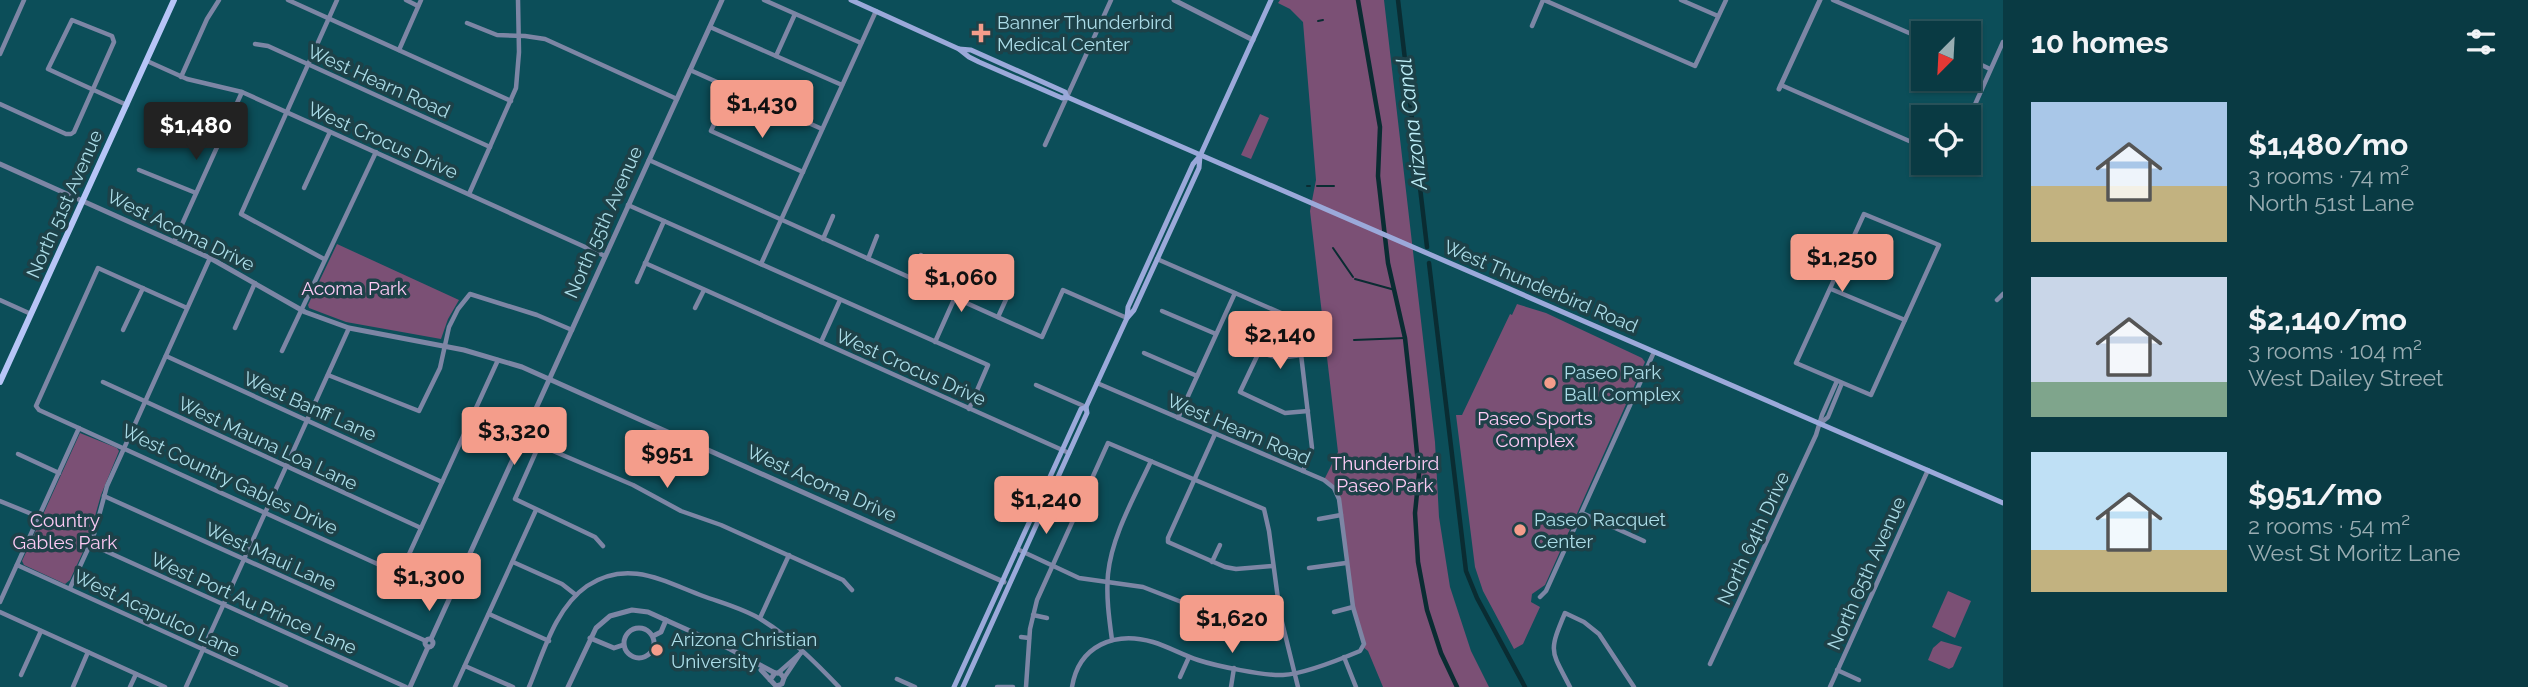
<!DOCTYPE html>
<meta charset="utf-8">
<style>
body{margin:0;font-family:Raleway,sans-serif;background:#17454e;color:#f1f3f6;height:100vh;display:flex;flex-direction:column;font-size:26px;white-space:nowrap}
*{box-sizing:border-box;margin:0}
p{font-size:23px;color:#99adb2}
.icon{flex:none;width:38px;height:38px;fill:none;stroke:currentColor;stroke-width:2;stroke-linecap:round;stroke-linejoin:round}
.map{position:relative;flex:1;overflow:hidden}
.side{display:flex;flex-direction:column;background:#093a43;width:525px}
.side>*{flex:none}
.needle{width:46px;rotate:204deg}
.controls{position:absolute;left:1911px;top:21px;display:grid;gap:14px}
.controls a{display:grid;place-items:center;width:70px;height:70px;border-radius:0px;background:#093a43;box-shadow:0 2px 5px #0004,0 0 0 2px #29545c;font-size:35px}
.price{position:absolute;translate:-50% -60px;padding:0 16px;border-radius:7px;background:#f49d8b;color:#111;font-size:23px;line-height:46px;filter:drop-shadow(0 2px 4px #0008)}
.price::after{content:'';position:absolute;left:50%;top:42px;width:21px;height:16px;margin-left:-10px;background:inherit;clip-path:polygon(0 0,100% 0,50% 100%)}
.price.on{background:#222;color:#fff}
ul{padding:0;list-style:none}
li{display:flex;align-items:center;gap:21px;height:175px;padding:0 28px}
li span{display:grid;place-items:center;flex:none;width:196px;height:140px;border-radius:0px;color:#555}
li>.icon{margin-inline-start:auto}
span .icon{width:84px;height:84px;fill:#fffc;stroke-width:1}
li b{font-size:30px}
h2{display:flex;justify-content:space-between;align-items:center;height:84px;padding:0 28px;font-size:30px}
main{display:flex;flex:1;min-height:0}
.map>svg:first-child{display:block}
.green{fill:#7b5075}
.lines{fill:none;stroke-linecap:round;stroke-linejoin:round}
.stream{stroke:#0a2c32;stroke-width:2}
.canal{stroke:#0a2c32;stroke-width:4.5}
.minor{stroke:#7d86a5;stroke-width:4.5}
.tertiary{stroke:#7d86a5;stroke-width:5}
.secondary{stroke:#9ba9da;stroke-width:5}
.primary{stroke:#b7c5f7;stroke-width:6}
.poi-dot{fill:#f49d8b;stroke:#1d4148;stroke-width:2.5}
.labels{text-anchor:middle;stroke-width:7;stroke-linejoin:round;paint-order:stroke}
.poi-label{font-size:19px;fill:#abdce7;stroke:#1d4148;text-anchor:start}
.street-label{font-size:19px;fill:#abdce7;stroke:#1d4148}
.park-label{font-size:19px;fill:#fccaf4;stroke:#1d4148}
.water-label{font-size:21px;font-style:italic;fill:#bcedf7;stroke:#1d4148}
</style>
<main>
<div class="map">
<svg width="2003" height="687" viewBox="0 0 2003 687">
<rect width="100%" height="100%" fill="#0c4e59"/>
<g class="green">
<path d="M1280,0H1384L1435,442L1439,517L1450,587L1471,651L1489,687H1383L1368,651L1363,647L1353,607L1337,493L1324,480L1338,452L1310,211L1316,180L1303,22L1290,9L1278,3Z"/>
<path d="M1260,114L1269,118L1251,159L1241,155Z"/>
<path d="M337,244L459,300L448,319L441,339L346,322L309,308L308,305Z"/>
<path d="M1517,304L1546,313L1642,358L1645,362L1545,585L1532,594L1531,602L1540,607L1523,644L1514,649L1483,591L1475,567L1456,415H1462L1510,314L1512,315Z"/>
<path d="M80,433L117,448L119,451L101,495L88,541L70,580L65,584L24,565L22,561Z"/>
<path d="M1948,591L1971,601L1955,638L1932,627Z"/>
<path d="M1941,641L1962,647L1953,667L1949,669L1928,660L1933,648Z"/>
</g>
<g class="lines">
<g class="stream">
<path d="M1318,21L1323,20"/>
<path d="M1307,186H1310"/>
<path d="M1317,186H1334"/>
<path d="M1333,248L1353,277"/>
<path d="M1355,279L1395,290"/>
<path d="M1354,340L1405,338"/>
</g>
<g class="canal">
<path d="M1358,0L1380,127L1378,176L1388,263L1405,338L1412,402L1419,474L1415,513L1418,562L1427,610L1441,653L1457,687"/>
<path d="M1398,0L1427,247"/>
<path d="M1429,263L1466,571L1477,598L1525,687"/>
</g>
<g class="minor">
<path d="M288,0L511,101"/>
<path d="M406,0L418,6"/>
<path d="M764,0L861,43"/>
<path d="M1544,0L1695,66L1726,0"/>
<path d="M1681,0L1718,16"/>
<path d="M1833,0L1923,39"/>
<path d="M467,23L497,35L525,36L545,39L677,99"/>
<path d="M1532,26L1543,0"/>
<path d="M710,27L842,85"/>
<path d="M255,44L268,46L490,147"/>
<path d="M399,50L421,0"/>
<path d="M0,54L24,0"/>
<path d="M776,56L795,14"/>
<path d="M1969,59L1990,69"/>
<path d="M147,61L187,79L242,92L605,256"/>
<path d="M690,70L822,129"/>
<path d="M181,77L207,19L219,0"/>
<path d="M1781,85L1923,147"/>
<path d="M730,88L711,131L803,172"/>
<path d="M0,104L66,134H71L74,132L114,42L112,36L72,20L48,69C74,81 100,93 127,105"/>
<path d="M1969,118L2003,42"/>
<path d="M161,124L217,146"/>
<path d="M1045,145L1111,0"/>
<path d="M649,160L1042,337L1063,290L1127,318"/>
<path d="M139,170L196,193"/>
<path d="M304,188L330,132"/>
<path d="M469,194L516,88L519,52L518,0"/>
<path d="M628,205L988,365L969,409"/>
<path d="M1864,214L1939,245L1871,395L1796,363Z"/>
<path d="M823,239L833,216"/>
<path d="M174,242L242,92"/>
<path d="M324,259L241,214L337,0"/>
<path d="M868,259L877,236"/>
<path d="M1157,259L1297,320L1312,448L1303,471"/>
<path d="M645,263L1069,453"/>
<path d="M761,264L876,11"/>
<path d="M911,278L921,255"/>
<path d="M637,282L664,221"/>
<path d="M1831,289L1905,320"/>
<path d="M0,300L31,314"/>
<path d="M1997,300L2003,294"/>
<path d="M187,308L98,268L36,406L39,410L450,597"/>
<path d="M695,308L704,290"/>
<path d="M1162,311L1216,334"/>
<path d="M998,317L1008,295"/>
<path d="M235,328L255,283"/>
<path d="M123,330L143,288"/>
<path d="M821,342L840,300"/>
<path d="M935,342L965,275"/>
<path d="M282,351L376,152"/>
<path d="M1144,353L1197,376"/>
<path d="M1302,355L1278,358L1259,352L1240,392L1285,413L1308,411"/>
<path d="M166,356L442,482"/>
<path d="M328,375L419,411L440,368L449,327L458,309L470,294L537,315L572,330"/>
<path d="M103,382L421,528"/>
<path d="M1036,385L1086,407"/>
<path d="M1178,418L1235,293"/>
<path d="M1821,423L1828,417L1842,383"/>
<path d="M1215,434L1168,538V542L1225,567L1236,569L1273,566"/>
<path d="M18,454L59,473"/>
<path d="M662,459L674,435"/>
<path d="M104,496L426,641"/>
<path d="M0,501L39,517"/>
<path d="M1582,513L1644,541"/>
<path d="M1319,519L1341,515"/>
<path d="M90,544L406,687"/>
<path d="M603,546L595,537L515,499L539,445L633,485L681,511L721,525L843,580L852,590"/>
<path d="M1017,549L1079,578L1143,587L1215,615L1246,619L1280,614"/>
<path d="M513,562L562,584L576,595"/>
<path d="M1212,562L1220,545"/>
<path d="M17,565L286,687"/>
<path d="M1309,568L1346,563"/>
<path d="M400,574L498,360"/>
<path d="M70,588L93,538L107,486L210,258"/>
<path d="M1540,597L1546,591L1654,352"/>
<path d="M0,602L79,428"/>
<path d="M0,612L165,687"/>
<path d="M1334,612L1353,607"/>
<path d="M489,614L549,641"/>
<path d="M1033,615L1047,618"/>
<path d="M760,618L789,555"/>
<path d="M1021,637L1029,638"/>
<path d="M1112,640C1109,618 1106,596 1108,574C1112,535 1135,496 1151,461"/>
<path d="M1344,657L1356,687"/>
<path d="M1710,664L1816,435L1822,415L1837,381"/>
<path d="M465,666L513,687"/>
<path d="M1837,670L1859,680"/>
<path d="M778,673L802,652"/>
<path d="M21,675L41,631"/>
<path d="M1180,677L1189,657"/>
<path d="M784,678L802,651"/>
<path d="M897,679L915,687"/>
<path d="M73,687L88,652"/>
<path d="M130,687L136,674"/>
<path d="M186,687L349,328"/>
<path d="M455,687L536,510"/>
<path d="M529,687C543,654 555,608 587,586C628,559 663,581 703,596C722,603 745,609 762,620C791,638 815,662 839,687"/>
<path d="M997,687H1013"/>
<path d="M1026,687L1030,629L1037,600L1108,443L1264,509L1269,531L1280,614L1298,687"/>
<path d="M1072,687C1079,645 1115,631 1153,642C1169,647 1183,655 1198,660C1216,666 1265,676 1283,675C1303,674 1341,659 1360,651L1364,644L1353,607L1339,499L1334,488L1324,480L1097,383"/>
<path d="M1231,687L1234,668"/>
<path d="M1570,687C1551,650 1548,653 1565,613L1584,622L1599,634L1634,687"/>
<path d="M1830,687L1928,470"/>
</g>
<g class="tertiary">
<path d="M1174,0L1253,40"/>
<path d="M1779,89L1820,0"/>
<path d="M0,164L210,258L305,312L349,328L464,350L522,367L1004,582"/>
<path d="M456,589L464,569"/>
<circle cx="639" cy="643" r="15"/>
<path d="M653,636L661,632L666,620"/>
<path d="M590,638L614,648L623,645"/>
<circle cx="429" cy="643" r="4"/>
<path d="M431,639L722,0"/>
<path d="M761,670L776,686L782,684L784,678L780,673H775L770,680"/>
<path d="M410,687L428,647"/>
<path d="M568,687L596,628L610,616L632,610L648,612L730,649L775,673"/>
</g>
<g class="secondary">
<path d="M851,0L959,49L969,57L979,62L1062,98L1067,97"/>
<path d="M959,49L971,50L1065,92L1067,97L2003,503"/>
<path d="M1127,318L1134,310L1199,168L1200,156L1271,0"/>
<path d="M954,687L1081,409L1086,407"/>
<path d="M963,687L1087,413L1086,407L1127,318L1128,307L1193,164L1200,156"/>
</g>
<path class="primary" d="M0,382L174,0"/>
</g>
<g class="poi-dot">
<path d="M977.5 22.5h7v7h7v7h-7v7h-7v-7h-7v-7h7z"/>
<circle cx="1550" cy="383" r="7"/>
<circle cx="1520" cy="530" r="7"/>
<circle cx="657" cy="650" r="7"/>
</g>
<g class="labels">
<g class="poi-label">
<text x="997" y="29">Banner Thunderbird<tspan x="997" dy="22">Medical Center</tspan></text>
<text x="1564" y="379">Paseo Park<tspan x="1564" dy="22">Ball Complex</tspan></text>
<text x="1534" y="526">Paseo Racquet<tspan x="1534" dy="22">Center</tspan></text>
<text x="671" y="646">Arizona Christian<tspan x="671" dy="22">University</tspan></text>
</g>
<g class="street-label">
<text transform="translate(379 81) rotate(24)" y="7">West Hearn Road</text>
<text transform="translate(383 140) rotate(24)" y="7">West Crocus Drive</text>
<text transform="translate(64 204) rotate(-66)" y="7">North 51st Avenue</text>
<text transform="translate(603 222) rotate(-66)" y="7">North 55th Avenue</text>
<text transform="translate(181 230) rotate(26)" y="7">West Acoma Drive</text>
<text transform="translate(1541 286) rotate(23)" y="7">West Thunderbird Road</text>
<text transform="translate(911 367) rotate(24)" y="7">West Crocus Drive</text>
<text transform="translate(310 406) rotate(24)" y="7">West Banff Lane</text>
<text transform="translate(1239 429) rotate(23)" y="7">West Hearn Road</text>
<text transform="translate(268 443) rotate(25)" y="7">West Mauna Loa Lane</text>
<text transform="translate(230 479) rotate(25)" y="7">West Country Gables Drive</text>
<text transform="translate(822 483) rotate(24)" y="7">West Acoma Drive</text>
<text transform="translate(1753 538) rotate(-65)" y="7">North 64th Drive</text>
<text transform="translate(271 556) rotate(24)" y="7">West Maui Lane</text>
<text transform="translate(1866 573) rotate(-66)" y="7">North 65th Avenue</text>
<text transform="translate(254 603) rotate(24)" y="7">West Port Au Prince Lane</text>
<text transform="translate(157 613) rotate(25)" y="7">West Acapulco Lane</text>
</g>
<g class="park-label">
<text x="354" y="295">Acoma Park</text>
<text x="1535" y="425">Paseo Sports<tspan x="1535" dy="22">Complex</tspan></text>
<text x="1385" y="470">Thunderbird<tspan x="1385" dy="22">Paseo Park</tspan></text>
<text x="65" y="527">Country<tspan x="65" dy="22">Gables Park</tspan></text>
</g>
<g class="water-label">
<text transform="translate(1412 124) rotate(-97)" y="7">Arizona Canal</text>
</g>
</g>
</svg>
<div class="controls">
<a><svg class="needle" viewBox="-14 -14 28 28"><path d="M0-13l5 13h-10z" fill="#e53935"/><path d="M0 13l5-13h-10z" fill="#99adb2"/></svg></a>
<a><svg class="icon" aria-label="locate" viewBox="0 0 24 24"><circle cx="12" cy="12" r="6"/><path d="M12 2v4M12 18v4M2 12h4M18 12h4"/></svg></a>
</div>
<b class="price" style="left:762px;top:140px">$1,430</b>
<b class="price on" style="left:196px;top:162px">$1,480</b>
<b class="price" style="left:1842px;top:294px">$1,250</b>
<b class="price" style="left:961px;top:314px">$1,060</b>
<b class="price" style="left:1280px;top:371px">$2,140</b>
<b class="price" style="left:514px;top:467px">$3,320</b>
<b class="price" style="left:667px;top:490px">$951</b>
<b class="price" style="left:1046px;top:536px">$1,240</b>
<b class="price" style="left:429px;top:613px">$1,300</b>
<b class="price" style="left:1232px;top:655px">$1,620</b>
</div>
<section class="side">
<h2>10 homes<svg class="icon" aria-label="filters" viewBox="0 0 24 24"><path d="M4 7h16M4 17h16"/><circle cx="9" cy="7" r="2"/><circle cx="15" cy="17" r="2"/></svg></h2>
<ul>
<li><span style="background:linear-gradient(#a9c7e8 60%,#c2b280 0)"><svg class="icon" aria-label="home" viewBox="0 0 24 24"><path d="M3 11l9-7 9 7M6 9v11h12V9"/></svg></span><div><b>$1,480/mo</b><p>3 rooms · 74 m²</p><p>North 51st Lane</p></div></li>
<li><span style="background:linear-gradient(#c9d6e8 75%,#7fa58c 0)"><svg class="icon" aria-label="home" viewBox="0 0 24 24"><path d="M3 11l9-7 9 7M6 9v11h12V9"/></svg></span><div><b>$2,140/mo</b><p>3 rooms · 104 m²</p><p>West Dailey Street</p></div></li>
<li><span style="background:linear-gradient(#bfe0f5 70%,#c2b280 0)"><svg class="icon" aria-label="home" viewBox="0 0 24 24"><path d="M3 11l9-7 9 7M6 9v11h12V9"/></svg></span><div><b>$951/mo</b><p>2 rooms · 54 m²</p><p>West St Moritz Lane</p></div></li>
</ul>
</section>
</main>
